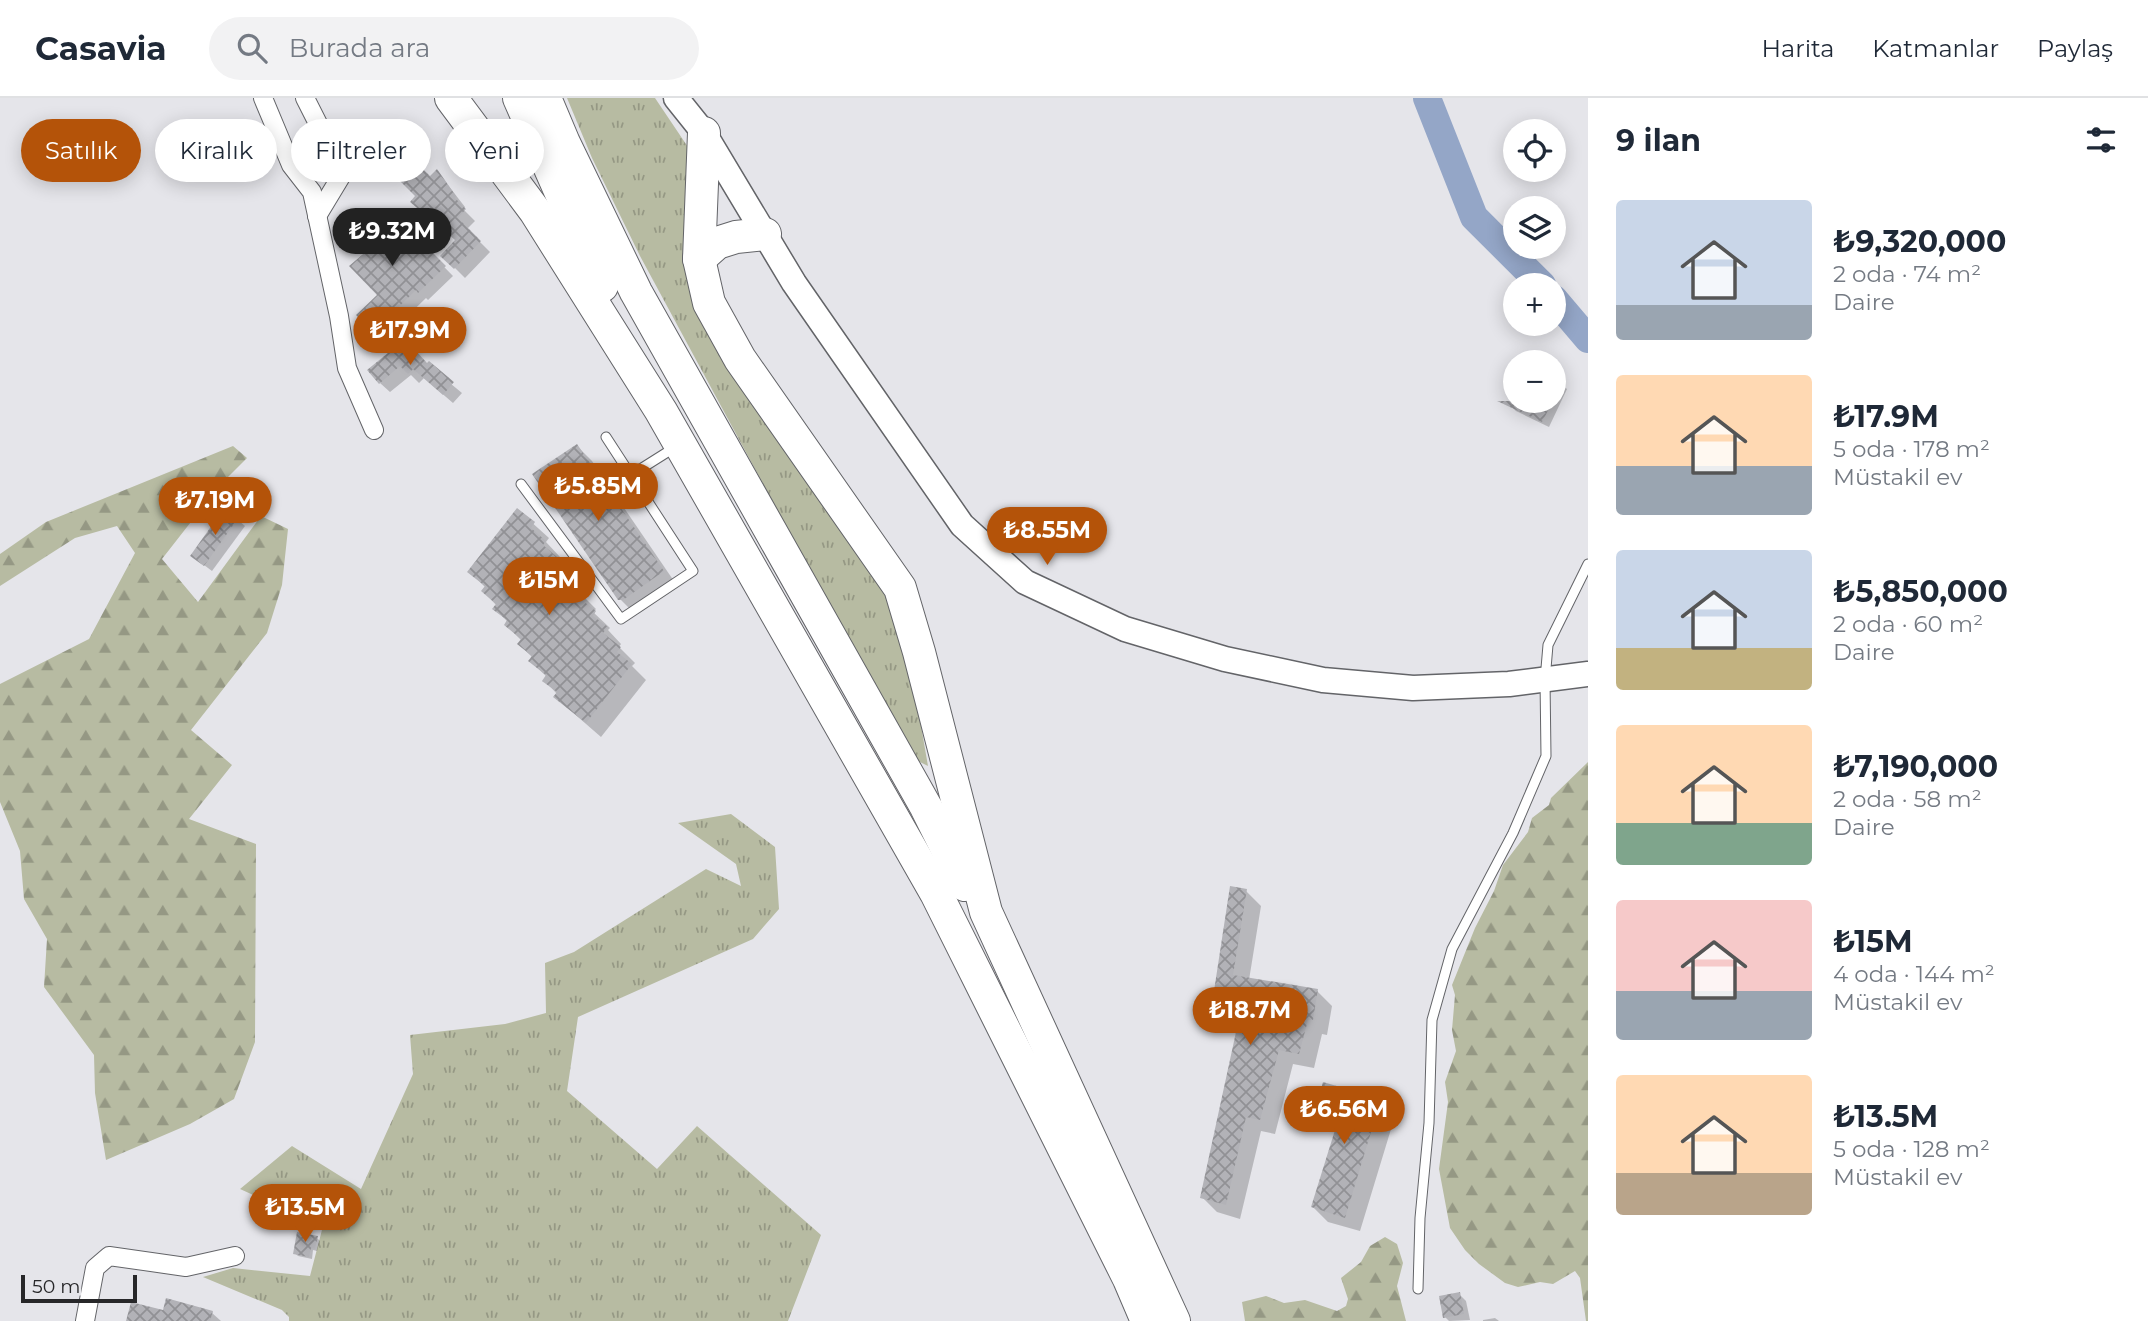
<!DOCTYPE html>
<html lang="tr">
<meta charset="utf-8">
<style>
body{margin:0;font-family:Montserrat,sans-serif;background:#f2f2f3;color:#1f2937;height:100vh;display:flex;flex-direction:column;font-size:26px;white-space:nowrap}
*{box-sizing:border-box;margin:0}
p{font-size:23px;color:#747a83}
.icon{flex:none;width:38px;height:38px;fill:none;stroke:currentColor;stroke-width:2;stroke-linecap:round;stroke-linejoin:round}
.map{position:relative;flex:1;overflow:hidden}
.side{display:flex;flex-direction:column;background:#fff;width:560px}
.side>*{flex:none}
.top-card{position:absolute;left:21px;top:21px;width:665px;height:63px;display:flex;gap:14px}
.controls{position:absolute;left:1503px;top:21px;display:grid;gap:14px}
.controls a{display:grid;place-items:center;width:63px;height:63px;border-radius:50%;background:#fff;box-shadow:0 4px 18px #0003;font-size:35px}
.scale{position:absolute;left:21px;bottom:18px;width:116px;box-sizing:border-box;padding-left:7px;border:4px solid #272729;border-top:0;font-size:19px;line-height:24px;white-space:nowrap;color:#272729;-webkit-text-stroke:5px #e5e5ea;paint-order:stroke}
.price{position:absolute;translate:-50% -60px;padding:0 16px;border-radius:24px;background:#b45309;color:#fff;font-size:23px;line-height:46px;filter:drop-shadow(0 2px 4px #0008)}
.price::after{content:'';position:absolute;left:50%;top:42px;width:21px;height:16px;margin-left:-10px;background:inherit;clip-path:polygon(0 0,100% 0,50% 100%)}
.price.selected{background:#222;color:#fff}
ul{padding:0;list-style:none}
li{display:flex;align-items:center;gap:21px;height:175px;padding:0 28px}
li span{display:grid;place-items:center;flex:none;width:196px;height:140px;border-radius:7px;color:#555}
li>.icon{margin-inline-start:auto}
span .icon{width:84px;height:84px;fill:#fffc;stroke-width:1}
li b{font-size:30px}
h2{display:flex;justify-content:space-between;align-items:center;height:84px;padding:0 28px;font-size:30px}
.chip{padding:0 24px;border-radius:32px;background:#fff;box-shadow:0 4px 18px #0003;font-size:24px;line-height:63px}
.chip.selected{background:#b45309;color:#fff}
header{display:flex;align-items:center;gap:42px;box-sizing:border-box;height:98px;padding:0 35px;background:#fff;border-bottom:2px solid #e0e1e3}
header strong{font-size:33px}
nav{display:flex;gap:38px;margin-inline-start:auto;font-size:24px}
.search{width:490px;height:63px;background:#f2f2f3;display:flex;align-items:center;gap:18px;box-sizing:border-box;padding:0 24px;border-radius:38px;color:#747a83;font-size:26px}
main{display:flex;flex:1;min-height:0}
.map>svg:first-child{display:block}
.grass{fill:url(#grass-tufts)}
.forest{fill:url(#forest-firs)}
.shadow{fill:#0003}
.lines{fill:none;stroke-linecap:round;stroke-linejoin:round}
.river{stroke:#94a6c7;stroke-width:28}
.building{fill:url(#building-cross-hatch)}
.lane-casing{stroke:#636468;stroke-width:11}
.street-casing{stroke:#636468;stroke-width:20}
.secondary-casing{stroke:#636468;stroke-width:27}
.highway-casing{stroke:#636468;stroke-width:34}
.lane{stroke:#fff;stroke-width:9}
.street{stroke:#fff;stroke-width:18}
.secondary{stroke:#fff;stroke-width:24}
.highway{stroke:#fff;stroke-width:32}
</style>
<header>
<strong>Casavia</strong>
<div class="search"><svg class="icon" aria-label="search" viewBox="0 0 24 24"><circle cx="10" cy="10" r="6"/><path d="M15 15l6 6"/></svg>Burada ara</div>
<nav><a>Harita</a><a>Katmanlar</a><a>Paylaş</a></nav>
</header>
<main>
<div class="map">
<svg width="1588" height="1223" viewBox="0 0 1588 1223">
<defs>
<pattern id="grass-tufts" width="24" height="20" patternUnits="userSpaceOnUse" patternTransform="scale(1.75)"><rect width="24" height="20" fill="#b7bba2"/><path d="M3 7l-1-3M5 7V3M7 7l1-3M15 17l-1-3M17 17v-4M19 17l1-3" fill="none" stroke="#959884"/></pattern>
<pattern id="forest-firs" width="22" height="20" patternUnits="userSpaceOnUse" patternTransform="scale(1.75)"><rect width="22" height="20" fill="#b7bba2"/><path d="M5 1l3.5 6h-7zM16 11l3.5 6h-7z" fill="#959884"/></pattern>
<pattern id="building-cross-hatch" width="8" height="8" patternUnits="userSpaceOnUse" patternTransform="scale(1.75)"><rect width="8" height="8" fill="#b2b2b7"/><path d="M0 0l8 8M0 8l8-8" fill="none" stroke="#919195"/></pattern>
</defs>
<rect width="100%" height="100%" fill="#e5e5ea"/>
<g class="grass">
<path d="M567,0H655L694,58L685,162L903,524L928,668L914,661L898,636L640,158L592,60Z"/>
<path d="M731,716L775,749L779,811L753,841L578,919L567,993L657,1071L697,1028L821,1137L788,1223H289V1219L282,1212L203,1179L233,1170L310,1178L323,1128L240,1091L292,1048L361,1091L413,976L410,937L505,926L546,915L545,865L574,854L706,771L741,788L736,766L678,725Z"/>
</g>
<g class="forest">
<path d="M233,348L247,360L219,388L162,461L198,504L261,418L288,431L282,487L267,535L191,632L232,667L189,721L256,746L255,944L234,1001L190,1026L106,1062L95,995L94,957L44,889L47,841L24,801L20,753L0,704V586L89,541L135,455L117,428L75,440L0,488V456L46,424Z"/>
<path d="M1588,664V1223H1586L1580,1180L1575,1173L1553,1186L1540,1184L1518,1189L1505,1185L1479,1166L1465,1152L1450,1130L1439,1071L1448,1004L1445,984L1456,953L1452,932L1455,897L1452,887L1475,830L1494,793L1503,767L1528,734L1532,720L1549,707L1551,700Z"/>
<path d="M1385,1139L1397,1146L1403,1165L1397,1188L1406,1223H1245L1242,1204L1266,1198L1284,1205L1305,1202L1337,1213L1346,1208L1348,1201L1341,1180L1361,1164L1370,1148Z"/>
</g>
<g class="shadow">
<path d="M437,73L465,109L463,111L475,123L467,131L490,154L465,180L443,158L457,143L430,81Z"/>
<path d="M396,120L453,178L428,202L426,200L383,242L359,217L379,197L370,152Z"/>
<path d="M405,243L428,267L462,295L453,305L424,280L419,285L411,277L390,294L380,285Z"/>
<path d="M1554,281L1567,291L1549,329L1516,313L1510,307L1514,299L1516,303L1531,307L1533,303H1554Z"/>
<path d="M577,348L592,363L678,489L638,516H635L619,500Z"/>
<path d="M226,412L245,428L212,473L200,464Z"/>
<path d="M518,412L549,440L546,444L560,459L558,462L571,475L569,478L585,493L582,497L596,511L593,514L610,530L608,532L621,546L619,549L635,565L632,568L646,582L601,639L555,599L557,596L544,582L547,579L530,563L533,560L519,546L522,543L506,527L508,524L495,511L497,508L483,493L486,490L469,473Z"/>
<path d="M1246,793L1261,808L1249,882L1317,893L1332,908L1327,937L1322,936L1314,970L1293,966L1275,1036L1261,1033L1240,1121L1217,1114L1202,1099L1241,923L1229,921L1214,906Z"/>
<path d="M1380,1003L1395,1018L1360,1133L1328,1124L1313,1109L1339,1025L1332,1023L1317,1008Z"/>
<path d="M317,1140L320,1143L317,1153L313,1152L312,1161L298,1158L295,1155Z"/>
<path d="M1459,1196L1466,1203L1470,1222L1449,1223L1445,1219Z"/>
<path d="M164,1215H212L221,1223H128Z"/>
<path d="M1495,1220L1499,1223H1483V1222Z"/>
</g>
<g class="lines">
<g class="river">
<path d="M1427,0L1474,119L1542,187"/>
<path d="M1554,201L1588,241"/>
</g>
</g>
<g class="building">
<path d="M416,64L430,78L437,71L456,98L455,100L466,111L458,120L481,143L454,171L440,158L455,142L410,104L415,98L398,81Z"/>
<path d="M396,118L446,168L418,195L416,192L373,234L356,217L377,197L349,168L368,152L348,130L360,119L377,138Z"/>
<path d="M405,241L427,265L429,263L454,284L443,297L413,271L408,276L400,268L379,286L367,272Z"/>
<path d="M1497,303H1525L1535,307L1537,303H1553L1542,324Z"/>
<path d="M577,346L664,473L623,502H618L532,376Z"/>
<path d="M225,409L239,419L204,468L190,458Z"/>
<path d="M517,410L535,424L531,430L546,443L543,447L557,459L554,464L571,477L567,483L582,495L578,499L596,513L593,518L608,529L603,535L621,549L617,554L632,566L586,625L553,599L557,594L542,583L546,577L528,563L532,558L517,546L521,541L504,527L507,522L492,511L496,506L481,493L485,488L467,474Z"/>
<path d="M1230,788L1247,791L1233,877L1318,891L1313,922H1308L1299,956L1279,952L1260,1022L1246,1019L1226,1107L1200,1100L1241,911L1212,906Z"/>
<path d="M1323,984L1381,1001L1345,1120L1311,1109L1340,1016L1316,1009Z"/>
<path d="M297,1134L318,1138L315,1151L311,1150L309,1159L293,1156Z"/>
<path d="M1460,1194L1464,1216L1443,1220L1439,1198Z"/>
<path d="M166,1200L213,1213L210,1223H126L131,1204L163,1212Z"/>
</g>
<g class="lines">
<defs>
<g id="lane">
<path d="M631,377L677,348"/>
<path d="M521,386L621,521L693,473L606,339"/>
<path d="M1418,1191L1420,1120L1429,1025L1432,922L1452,851L1513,735L1546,658L1545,582L1548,547L1588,466"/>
</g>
<g id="street">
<path d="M263,0L291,67L312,94L339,218L347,270L374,332"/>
<path d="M305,0L343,75L317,118"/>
<path d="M85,1223L95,1170L109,1158L186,1169L235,1158"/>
</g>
<path id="secondary" d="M676,0L704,35L794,185L962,427L1025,484L1125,531L1225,561L1323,582L1413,590L1509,586L1588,576"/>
<g id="highway">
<path d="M451,0L535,113L661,313L936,795L1129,1181L1147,1223"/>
<path d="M519,0L602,188"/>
<path d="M545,0L564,45L636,194L926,709L965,787"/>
<path d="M704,35L699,161L709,205L740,261L900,490L919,554L986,814L1174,1223"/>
<path d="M699,161L717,145L736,139L765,136"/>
</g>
</defs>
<use href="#lane" class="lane-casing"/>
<use href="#street" class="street-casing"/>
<use href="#secondary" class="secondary-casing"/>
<use href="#highway" class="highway-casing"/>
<use href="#lane" class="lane"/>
<use href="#street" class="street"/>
<use href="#secondary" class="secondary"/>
<use href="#highway" class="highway"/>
</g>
</svg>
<div class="controls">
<a><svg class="icon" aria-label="locate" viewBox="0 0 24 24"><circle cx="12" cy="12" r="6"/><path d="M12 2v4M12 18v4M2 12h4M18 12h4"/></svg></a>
<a><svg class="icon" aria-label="layers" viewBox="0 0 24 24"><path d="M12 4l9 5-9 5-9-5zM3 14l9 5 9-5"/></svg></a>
<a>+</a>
<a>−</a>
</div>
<div class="scale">50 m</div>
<b class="price selected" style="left:392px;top:170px">₺9.32M</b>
<b class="price" style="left:410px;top:269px">₺17.9M</b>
<b class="price" style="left:598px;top:425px">₺5.85M</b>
<b class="price" style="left:215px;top:439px">₺7.19M</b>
<b class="price" style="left:1047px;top:469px">₺8.55M</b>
<b class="price" style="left:549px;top:519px">₺15M</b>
<b class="price" style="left:1250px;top:949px">₺18.7M</b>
<b class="price" style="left:1344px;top:1048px">₺6.56M</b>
<b class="price" style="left:305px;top:1146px">₺13.5M</b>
<div class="top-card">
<a class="chip selected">Satılık</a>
<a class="chip">Kiralık</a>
<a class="chip">Filtreler</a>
<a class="chip">Yeni</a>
</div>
</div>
<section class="side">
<h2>9 ilan<svg class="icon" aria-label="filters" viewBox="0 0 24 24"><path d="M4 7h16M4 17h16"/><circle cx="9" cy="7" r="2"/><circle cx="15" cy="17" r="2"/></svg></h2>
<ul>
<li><span style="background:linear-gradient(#c9d6e8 75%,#9aa5b1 0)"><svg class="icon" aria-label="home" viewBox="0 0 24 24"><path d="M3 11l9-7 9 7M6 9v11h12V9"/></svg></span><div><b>₺9,320,000</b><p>2 oda · 74 m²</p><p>Daire</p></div></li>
<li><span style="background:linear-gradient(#ffd9b3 65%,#9aa5b1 0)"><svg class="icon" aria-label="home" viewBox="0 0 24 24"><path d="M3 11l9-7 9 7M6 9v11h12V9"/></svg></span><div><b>₺17.9M</b><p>5 oda · 178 m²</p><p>Müstakil ev</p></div></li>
<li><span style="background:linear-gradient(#c9d6e8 70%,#c2b280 0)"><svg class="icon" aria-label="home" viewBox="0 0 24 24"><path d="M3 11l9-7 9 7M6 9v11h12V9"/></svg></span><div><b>₺5,850,000</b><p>2 oda · 60 m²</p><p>Daire</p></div></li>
<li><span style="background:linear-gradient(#ffd9b3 70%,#7fa58c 0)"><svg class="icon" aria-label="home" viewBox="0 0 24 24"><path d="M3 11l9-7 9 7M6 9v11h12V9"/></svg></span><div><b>₺7,190,000</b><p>2 oda · 58 m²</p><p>Daire</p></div></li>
<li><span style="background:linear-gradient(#f6c9c9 65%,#9aa5b1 0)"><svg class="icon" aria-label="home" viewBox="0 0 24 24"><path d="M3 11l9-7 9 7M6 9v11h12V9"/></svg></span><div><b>₺15M</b><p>4 oda · 144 m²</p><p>Müstakil ev</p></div></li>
<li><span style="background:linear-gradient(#ffd9b3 70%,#b9a48a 0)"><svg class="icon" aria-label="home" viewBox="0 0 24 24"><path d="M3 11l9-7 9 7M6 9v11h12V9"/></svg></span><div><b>₺13.5M</b><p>5 oda · 128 m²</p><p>Müstakil ev</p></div></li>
</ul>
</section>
</main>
